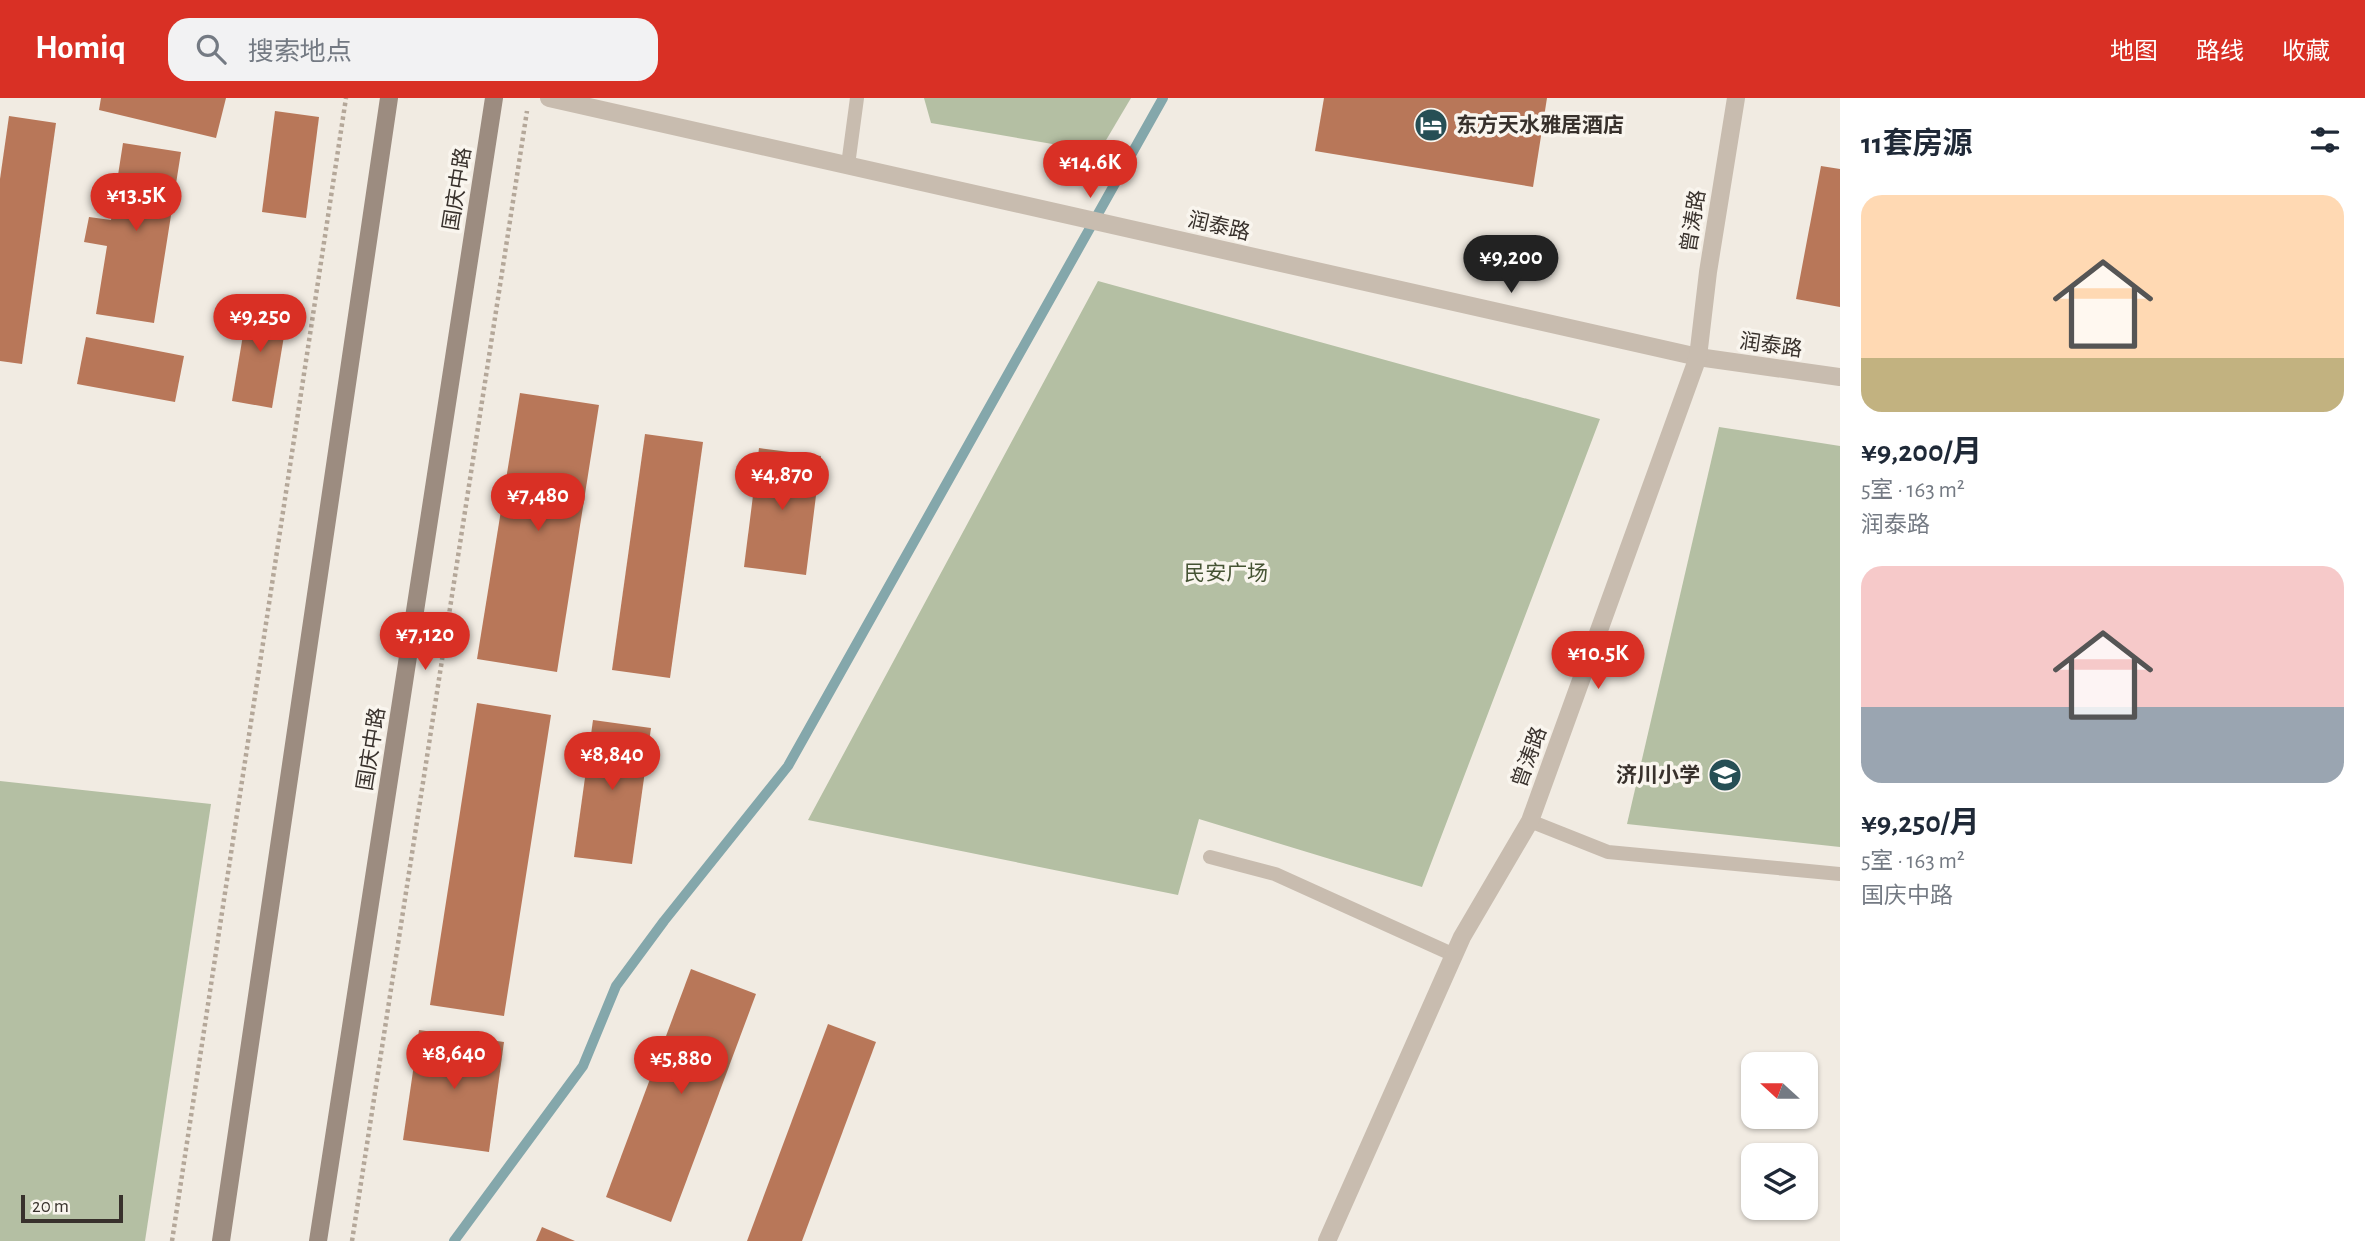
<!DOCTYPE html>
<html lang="zh">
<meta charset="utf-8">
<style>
body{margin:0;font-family:"Alegreya Sans","Noto Sans SC",sans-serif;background:#f2f2f3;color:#1f2937;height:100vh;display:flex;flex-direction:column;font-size:26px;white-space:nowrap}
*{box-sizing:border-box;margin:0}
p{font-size:23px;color:#747a83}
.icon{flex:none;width:38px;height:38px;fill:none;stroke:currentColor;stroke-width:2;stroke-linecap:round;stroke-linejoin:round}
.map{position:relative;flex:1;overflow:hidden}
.details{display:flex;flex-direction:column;background:#fff;width:525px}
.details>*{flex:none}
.needle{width:46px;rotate:291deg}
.controls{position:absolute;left:1741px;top:954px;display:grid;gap:14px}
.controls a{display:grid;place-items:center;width:77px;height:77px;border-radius:14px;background:#fff;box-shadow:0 2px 5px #0004;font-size:35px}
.scale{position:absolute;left:21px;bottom:18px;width:102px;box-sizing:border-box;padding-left:7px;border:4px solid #38312c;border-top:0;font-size:19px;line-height:24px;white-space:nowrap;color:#38312c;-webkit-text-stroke:5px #f9f5ee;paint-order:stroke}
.price{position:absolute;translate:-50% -60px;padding:0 16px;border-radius:24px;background:#d93025;color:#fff;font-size:23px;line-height:46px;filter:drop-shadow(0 2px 4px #0008)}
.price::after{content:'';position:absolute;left:50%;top:42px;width:21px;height:16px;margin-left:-10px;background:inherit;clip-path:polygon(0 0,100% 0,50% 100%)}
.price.current{background:#222;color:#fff}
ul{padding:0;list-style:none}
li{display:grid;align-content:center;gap:14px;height:371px;padding:0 21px}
li span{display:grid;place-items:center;height:217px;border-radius:21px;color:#555}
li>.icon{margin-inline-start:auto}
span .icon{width:126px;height:126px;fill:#fffc;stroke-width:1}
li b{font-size:30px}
h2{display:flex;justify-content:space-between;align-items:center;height:84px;padding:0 21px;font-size:30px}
header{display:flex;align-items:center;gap:42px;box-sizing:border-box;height:98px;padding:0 35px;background:#d93025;color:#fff}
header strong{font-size:33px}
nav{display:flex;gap:38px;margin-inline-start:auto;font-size:24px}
.search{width:490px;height:63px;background:#f2f2f3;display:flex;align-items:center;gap:18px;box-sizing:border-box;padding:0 24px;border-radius:21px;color:#747a83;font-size:26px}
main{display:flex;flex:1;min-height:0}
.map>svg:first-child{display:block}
.green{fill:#b4bfa3}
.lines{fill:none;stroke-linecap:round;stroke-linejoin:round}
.stream{stroke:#84a7ab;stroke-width:10}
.building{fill:#b87759}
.path{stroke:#b4a799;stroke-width:4.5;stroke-dasharray:3.5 3.5;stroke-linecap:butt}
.service{stroke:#c8bcaf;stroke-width:14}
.tertiary{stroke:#c8bcaf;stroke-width:18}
.secondary{stroke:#9c8c80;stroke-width:18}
.labels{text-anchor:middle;stroke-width:7;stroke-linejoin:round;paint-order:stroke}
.poi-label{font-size:21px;font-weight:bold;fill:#38312c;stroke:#f9f5ee;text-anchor:start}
.street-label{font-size:21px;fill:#38312c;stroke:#f9f5ee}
.park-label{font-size:21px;fill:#455333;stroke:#f9f5ee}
</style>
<header>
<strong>Homiq</strong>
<div class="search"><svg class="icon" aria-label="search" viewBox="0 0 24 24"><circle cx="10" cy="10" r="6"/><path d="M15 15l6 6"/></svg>搜索地点</div>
<nav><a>地图</a><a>路线</a><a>收藏</a></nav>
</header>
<main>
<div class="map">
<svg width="1840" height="1143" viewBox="0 0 1840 1143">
<rect width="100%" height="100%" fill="#f1ebe2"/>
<g class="green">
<path d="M924,0H1131L1099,54L931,25Z"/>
<path d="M1098,183L1600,321L1422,789L1199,721L1178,797L808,722Z"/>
<path d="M1719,329L1840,348V749L1627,726Z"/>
<path d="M0,683L211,706L145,1143H0Z"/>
</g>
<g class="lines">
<path class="stream" d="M454,1143L583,968L616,888L664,823L788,668L1163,0"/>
</g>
<g class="building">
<path d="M101,0H226L216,40L99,12Z"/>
<path d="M1324,0H1547L1533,89L1315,53Z"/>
<path d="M275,13L319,19L306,120L262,114Z"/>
<path d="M9,18L56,25L22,266L0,263V81Z"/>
<path d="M123,45L181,54L154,225L96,216L107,148L84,144L89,119L111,122Z"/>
<path d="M1821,68L1840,71V209L1796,201Z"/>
<path d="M249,201L289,208L272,310L232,303Z"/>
<path d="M86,239L184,258L175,304L77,286Z"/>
<path d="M520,295L599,307L557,574L477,561Z"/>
<path d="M645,336L703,344L670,580L612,572Z"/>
<path d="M759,350L821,358L806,477L744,469Z"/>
<path d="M477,605L551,617L504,918L430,907Z"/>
<path d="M593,622L651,630L632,766L574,759Z"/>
<path d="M691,871L756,896L671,1124L606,1099Z"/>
<path d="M828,926L876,944L802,1143H747Z"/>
<path d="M419,932L504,944L489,1054L403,1042Z"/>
<path d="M542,1129L575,1143H536Z"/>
</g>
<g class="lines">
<g class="path">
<path d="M172,1143L346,0"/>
<path d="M352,1143L527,13"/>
</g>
<g class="service">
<path d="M848,67L857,0"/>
<path d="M1530,723L1608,754L1840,776"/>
<path d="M1210,759L1275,776L1454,857"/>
</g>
<g class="tertiary">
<path d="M549,0L1698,259L1840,279"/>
<path d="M1327,1143L1462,839L1530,723L1698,259L1708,174L1736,0"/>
</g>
<g class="secondary">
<path d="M221,1143L389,0"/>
<path d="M318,1143L494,0"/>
</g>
</g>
<defs>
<symbol id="hotel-disc" viewBox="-11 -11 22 22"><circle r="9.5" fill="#264f55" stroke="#f9f5ee"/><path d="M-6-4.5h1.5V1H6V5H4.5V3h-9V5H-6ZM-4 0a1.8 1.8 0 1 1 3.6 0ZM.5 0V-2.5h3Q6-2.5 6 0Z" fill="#fff"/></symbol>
<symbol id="school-disc" viewBox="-11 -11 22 22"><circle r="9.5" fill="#264f55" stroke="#f9f5ee"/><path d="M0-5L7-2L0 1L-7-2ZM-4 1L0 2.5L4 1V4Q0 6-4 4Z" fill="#fff"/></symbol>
</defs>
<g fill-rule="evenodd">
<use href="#hotel-disc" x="1412" y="8" width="38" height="38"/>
<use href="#school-disc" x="1706" y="658" width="38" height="38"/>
</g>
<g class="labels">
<g class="poi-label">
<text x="1456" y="34">东方天水雅居酒店</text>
<text x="1700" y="684" text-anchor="end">济川小学</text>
</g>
<g class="street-label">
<text transform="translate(457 91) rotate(-81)" y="7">国庆中路</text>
<text transform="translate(1693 123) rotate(-81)" y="7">曾涛路</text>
<text transform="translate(1219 128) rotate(13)" y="7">润泰路</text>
<text transform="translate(1771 247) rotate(8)" y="7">润泰路</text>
<text transform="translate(371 651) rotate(-81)" y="7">国庆中路</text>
<text transform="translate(1529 659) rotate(-70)" y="7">曾涛路</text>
</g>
<g class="park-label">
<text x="1226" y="482">民安广场</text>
</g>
</g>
</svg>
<div class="controls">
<a><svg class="needle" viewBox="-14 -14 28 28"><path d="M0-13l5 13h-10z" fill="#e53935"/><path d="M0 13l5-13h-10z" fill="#747a83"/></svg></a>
<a><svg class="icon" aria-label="layers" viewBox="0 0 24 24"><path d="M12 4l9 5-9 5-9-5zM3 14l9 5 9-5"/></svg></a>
</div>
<div class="scale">20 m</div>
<b class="price" style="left:1090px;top:102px">¥14.6K</b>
<b class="price" style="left:136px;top:135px">¥13.5K</b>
<b class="price current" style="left:1511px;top:197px">¥9,200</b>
<b class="price" style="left:260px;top:256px">¥9,250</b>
<b class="price" style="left:782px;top:414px">¥4,870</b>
<b class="price" style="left:538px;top:435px">¥7,480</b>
<b class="price" style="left:425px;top:574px">¥7,120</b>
<b class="price" style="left:1598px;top:593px">¥10.5K</b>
<b class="price" style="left:612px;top:694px">¥8,840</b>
<b class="price" style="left:454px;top:993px">¥8,640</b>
<b class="price" style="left:681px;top:998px">¥5,880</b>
</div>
<section class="details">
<h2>11套房源<svg class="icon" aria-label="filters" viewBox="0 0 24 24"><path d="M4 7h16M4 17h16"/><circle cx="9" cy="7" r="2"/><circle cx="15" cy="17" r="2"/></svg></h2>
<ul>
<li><span style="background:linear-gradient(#ffd9b3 75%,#c2b280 0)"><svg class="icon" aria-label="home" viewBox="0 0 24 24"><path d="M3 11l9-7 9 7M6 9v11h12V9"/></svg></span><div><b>¥9,200/月</b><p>5室 · 163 m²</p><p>润泰路</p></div></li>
<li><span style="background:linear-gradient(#f6c9c9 65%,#9aa5b1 0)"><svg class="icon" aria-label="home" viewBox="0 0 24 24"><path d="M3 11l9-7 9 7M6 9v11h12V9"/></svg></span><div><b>¥9,250/月</b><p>5室 · 163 m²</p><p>国庆中路</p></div></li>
</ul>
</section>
</main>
